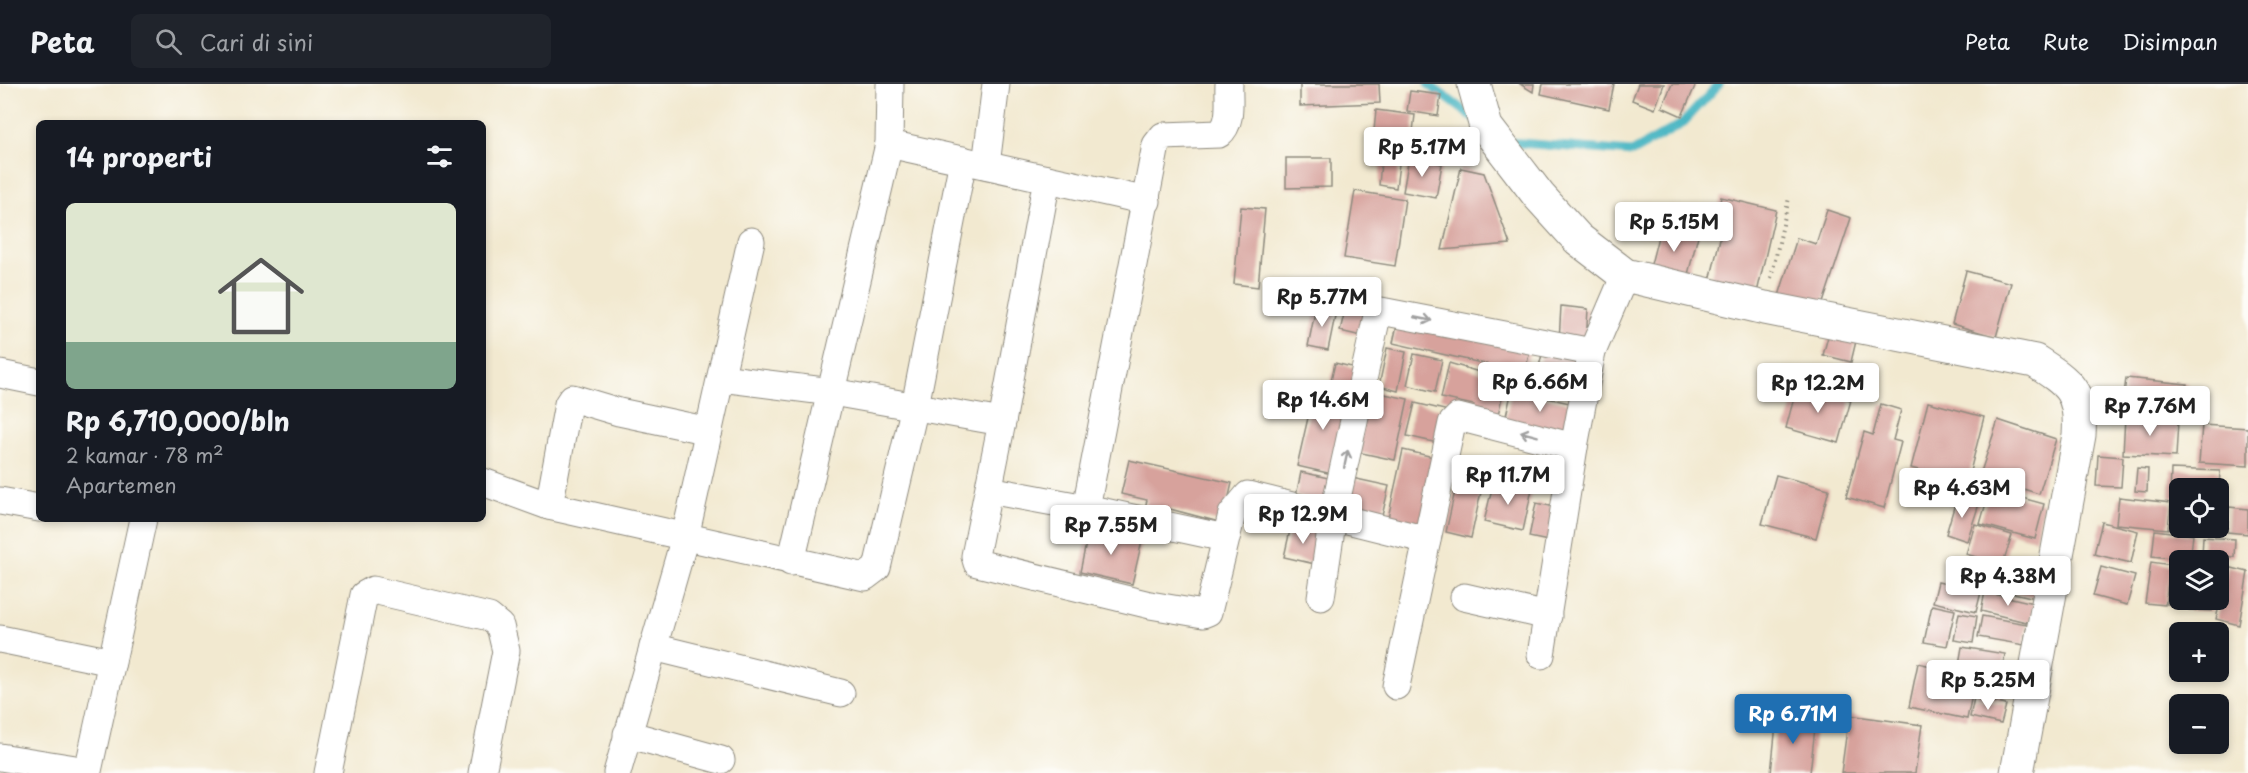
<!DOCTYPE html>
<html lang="id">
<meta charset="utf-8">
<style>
body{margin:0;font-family:"Playpen Sans",sans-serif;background:#20242c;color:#f1f3f6;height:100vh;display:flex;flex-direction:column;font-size:22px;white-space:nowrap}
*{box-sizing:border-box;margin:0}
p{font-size:20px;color:#9ea1a6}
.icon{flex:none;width:33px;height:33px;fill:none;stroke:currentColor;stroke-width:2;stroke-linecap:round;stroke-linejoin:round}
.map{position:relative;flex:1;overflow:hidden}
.sheet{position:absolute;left:36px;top:36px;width:450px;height:402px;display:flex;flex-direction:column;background:#171b24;border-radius:9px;box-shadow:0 3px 9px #0003}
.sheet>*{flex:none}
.tools{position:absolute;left:2169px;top:394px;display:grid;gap:12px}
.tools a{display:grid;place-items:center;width:60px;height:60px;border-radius:9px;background:#171b24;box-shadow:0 3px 9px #0003;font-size:30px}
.price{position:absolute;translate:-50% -51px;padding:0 14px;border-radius:6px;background:#fff;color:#222;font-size:20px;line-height:39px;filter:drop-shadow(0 2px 3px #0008)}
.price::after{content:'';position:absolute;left:50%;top:36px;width:18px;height:14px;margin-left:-9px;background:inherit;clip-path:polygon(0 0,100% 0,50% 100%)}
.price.selected{background:#1f6fb2;color:#fff}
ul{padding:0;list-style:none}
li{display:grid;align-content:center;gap:12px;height:318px;padding:0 30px}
li span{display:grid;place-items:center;height:186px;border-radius:9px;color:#555}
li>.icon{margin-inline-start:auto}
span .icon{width:108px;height:108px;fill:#fffc;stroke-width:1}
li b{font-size:26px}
h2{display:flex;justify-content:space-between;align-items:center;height:72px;padding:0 30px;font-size:26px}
header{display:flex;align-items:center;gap:36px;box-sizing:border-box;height:84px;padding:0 30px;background:#171b24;border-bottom:2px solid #363941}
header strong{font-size:28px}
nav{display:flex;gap:33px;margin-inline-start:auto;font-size:21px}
.search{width:420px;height:54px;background:#20242c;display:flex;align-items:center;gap:15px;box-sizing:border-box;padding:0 21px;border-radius:9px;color:#9ea1a6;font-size:22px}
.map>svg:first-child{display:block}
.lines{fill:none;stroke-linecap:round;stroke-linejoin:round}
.stream{stroke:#48b6c3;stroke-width:9}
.building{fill:#d7a29c}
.minor-casing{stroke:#8e8a7e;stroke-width:29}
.tertiary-casing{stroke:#8e8a7e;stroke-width:35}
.path{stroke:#8e8a7e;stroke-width:4;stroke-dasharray:1.5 4.5;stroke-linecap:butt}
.minor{stroke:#fff;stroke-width:27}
.tertiary{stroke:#fff;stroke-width:33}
.oneway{stroke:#a0a0a0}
</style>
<header>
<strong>Peta</strong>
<div class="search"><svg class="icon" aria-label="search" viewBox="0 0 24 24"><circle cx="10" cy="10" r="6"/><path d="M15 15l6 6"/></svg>Cari di sini</div>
<nav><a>Peta</a><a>Rute</a><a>Disimpan</a></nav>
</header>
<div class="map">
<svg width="2248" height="689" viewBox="0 0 2248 689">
<rect width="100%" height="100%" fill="#fdfcf7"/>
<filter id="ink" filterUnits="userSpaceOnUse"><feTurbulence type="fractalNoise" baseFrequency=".0167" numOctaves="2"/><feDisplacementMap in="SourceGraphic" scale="12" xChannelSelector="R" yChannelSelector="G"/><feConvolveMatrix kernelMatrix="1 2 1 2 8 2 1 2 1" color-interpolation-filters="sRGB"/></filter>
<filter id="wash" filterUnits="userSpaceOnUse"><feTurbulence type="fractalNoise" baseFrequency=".008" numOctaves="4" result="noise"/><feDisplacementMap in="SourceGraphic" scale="24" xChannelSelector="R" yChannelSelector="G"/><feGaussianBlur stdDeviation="1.35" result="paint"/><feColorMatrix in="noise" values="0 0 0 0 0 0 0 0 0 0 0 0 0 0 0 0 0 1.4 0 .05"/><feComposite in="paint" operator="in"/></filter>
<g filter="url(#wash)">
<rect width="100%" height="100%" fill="#f2e9d0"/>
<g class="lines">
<g class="stream">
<path d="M1428,0L1474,34"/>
<path d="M1507,58L1632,68L1682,40L1719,0"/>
</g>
</g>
<g id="blocks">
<g class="building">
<path d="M1300,0H1379L1380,19L1300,22Z"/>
<path d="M1520,0H1534L1533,8Z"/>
<path d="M1543,0H1614L1609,25L1541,10Z"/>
<path d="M1638,0H1664L1655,25L1632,16Z"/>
<path d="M1672,0H1696L1682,32L1662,23Z"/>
<path d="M1410,7L1441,11L1438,32L1407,27Z"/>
<path d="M1376,26L1415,31L1410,72L1372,68Z"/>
<path d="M1409,73L1442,80L1436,114L1403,108Z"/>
<path d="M1286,74H1331V103L1286,104Z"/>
<path d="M1381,78L1399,80L1396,104L1379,101Z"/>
<path d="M1461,84L1484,89L1510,160L1442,166Z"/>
<path d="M1355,107L1405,115L1395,182L1344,174Z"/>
<path d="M1721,113L1776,126L1756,213L1709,201L1723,142L1715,140Z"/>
<path d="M1241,123L1265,125L1258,203L1234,200Z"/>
<path d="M1827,126L1851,134L1820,228L1778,215L1797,154L1816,160Z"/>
<path d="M1661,141L1699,148L1686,198L1649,188Z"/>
<path d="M1966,187L2011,199L1996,253L1952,240Z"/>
<path d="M1561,222L1588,225L1586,259L1559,257Z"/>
<path d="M1316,223L1336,227L1328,266L1308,262Z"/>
<path d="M1345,226L1375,232L1370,254L1340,247Z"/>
<path d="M1399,232L1531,261L1525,289L1393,259Z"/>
<path d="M1829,249L1856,257L1851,278L1823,271Z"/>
<path d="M1544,262L1582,270L1575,300L1537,291Z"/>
<path d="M1387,264L1406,268L1398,307L1379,302Z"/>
<path d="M1414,270L1442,276L1435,308L1407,301Z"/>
<path d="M1335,279L1356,284L1351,306L1330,301Z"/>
<path d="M1449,279L1506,296L1497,335L1472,329L1474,321L1441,314Z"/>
<path d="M2126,294L2187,300L2183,334L2122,328Z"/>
<path d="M1797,302L1851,316L1839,359L1786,344Z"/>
<path d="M1315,303L1349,311L1332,390L1297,382Z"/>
<path d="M1366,306L1408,315L1395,376L1357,368Z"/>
<path d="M1512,306L1574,320L1566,354L1505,336Z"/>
<path d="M1928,318L1984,333L1967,399L1911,384Z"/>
<path d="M1415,319L1449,327L1442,360L1407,352Z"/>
<path d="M1881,320L1901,326L1893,356L1901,358L1884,424L1846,413L1864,348L1873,351Z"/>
<path d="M2125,333L2178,337L2176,373L2123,370Z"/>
<path d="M1998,336L2056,355L2039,410L1980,391Z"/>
<path d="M2202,341L2248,344V382L2199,379Z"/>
<path d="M1403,366L1438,374L1422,441L1388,434Z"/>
<path d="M2098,371L2123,373L2121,403L2096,402Z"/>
<path d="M1129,376L1232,399L1223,439L1170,425L1169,429L1145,424L1147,416L1121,410Z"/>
<path d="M2137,384L2148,385L2147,408L2135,407Z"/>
<path d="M2171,385L2220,387L2219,405H2180V414H2170Z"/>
<path d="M1301,388L1333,395L1328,419L1296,412Z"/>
<path d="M1776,391L1829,405L1816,454L1762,440Z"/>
<path d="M1352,394L1389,402L1382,432L1346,424Z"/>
<path d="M1494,396L1532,405L1523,447L1484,438Z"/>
<path d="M1456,402L1481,408L1471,454L1446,448Z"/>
<path d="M1990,405L2044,420L2035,455L1980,440Z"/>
<path d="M1957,413L1979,420L1967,457L1946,450Z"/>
<path d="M2119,413L2171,419L2168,445L2116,440Z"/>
<path d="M1536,419L1560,424L1553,458L1529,453Z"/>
<path d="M2229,423L2248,425V450L2227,448Z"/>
<path d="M2102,438L2138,447L2131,479L2094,470Z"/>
<path d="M1975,440L2012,451L2002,482L2040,491L2035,514L1971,499L1976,475L1999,480L1966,470Z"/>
<path d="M1291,442L1322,449L1315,480L1284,473Z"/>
<path d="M1089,445L1142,457L1132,500L1080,488Z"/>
<path d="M2155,446L2193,451L2190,476L2152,472Z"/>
<path d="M2203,453L2235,455L2234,473L2202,471Z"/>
<path d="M2171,477L2180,478L2181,522L2167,520L2170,483L2165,521L2145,519L2151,478L2171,481Z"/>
<path d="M2101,483L2135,492L2127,521L2093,512Z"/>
<path d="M2228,483L2248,488L2239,541L2216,535Z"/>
<path d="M1938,498L1981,508L1976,528L1933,518Z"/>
<path d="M1985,508L2034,519L2030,539L1981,527Z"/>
<path d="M2189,516H2212V527L2189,526Z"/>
<path d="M1932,521L1955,526L1947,562L1924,558Z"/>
<path d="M1959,529L1977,532L1973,559L1954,556Z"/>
<path d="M1982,532L2027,540L2024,561L1978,553Z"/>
<path d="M1962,563L2005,570L2001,594L2007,595L2003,617L1976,612L1980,589L1958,586Z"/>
<path d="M1918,579L1976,592L1967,635L1909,623Z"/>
<path d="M1974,614L2006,621L2001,640L1970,633Z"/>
<path d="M1777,631L1816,635L1810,689H1771Z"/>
<path d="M1849,631L1922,641L1915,689H1841Z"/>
</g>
</g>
</g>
<g filter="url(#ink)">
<use href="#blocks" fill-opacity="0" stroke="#8e8a7e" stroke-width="1.5"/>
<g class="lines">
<defs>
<g id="minor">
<path d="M890,0L889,60L1147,117"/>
<path d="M986,81L996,0"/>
<path d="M0,290L39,298"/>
<path d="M721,294L832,308L1002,338L975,472L977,479L1150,521L1203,530L1208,528L1232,430L1248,411L1427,456L1452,339L1458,333L1574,363L1592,268L1625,191"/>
<path d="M1002,338L1047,95"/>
<path d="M483,398L549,422L865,493L877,484L915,322L963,76"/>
<path d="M989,406L1086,424"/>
<path d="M0,417L39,424"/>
<path d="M549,422L568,320L572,314L619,328L709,347"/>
<path d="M1225,454L1086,424L1156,61L1163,52L1219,50C1233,39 1228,16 1229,0"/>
<path d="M791,478L889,60"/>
<path d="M1321,513L1333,432L1377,232L1381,227L1592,268"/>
<path d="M1464,513L1548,532"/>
<path d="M0,555L112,578"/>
<path d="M653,563L841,609"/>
<path d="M1541,571L1574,363"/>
<path d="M1396,602L1427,456"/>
<path d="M627,650L721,676"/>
<path d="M0,673L88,687L143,435"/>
<path d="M328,689L364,511L373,506L489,533L500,542L506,567L482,689"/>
<path d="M617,689L685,453L751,157"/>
</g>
<path id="tertiary" d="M1474,0L1486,43L1539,112L1578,155L1625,191L1765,224L2035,277C2069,299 2082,307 2079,351L2017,689"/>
</defs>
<use href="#minor" class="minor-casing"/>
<use href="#tertiary" class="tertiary-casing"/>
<path class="path" d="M1771,194L1789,114"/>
<use href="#minor" class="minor"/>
<use href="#tertiary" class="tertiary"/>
</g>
<defs><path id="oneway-shaft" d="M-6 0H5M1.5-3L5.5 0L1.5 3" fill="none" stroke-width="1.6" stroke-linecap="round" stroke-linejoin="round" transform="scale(1.5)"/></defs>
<g class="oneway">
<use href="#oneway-shaft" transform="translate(1423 235) rotate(11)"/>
<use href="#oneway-shaft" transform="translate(1529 350) rotate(-165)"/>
<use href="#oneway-shaft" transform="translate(1346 375) rotate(-78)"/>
</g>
</g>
</svg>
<div class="tools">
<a><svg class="icon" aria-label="locate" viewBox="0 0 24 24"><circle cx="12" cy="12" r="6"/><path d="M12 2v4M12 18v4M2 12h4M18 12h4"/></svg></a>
<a><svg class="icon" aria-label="layers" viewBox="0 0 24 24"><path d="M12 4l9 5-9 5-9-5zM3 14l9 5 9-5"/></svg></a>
<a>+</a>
<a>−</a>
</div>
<b class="price" style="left:1422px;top:94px">Rp 5.17M</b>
<b class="price" style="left:1674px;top:169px">Rp 5.15M</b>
<b class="price" style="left:1322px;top:244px">Rp 5.77M</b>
<b class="price" style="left:1540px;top:329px">Rp 6.66M</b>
<b class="price" style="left:1818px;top:330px">Rp 12.2M</b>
<b class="price" style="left:1323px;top:347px">Rp 14.6M</b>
<b class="price" style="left:2150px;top:353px">Rp 7.76M</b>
<b class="price" style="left:1508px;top:422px">Rp 11.7M</b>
<b class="price" style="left:1962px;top:435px">Rp 4.63M</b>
<b class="price" style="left:1303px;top:461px">Rp 12.9M</b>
<b class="price" style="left:1111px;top:472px">Rp 7.55M</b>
<b class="price" style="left:2008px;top:523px">Rp 4.38M</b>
<b class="price" style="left:1988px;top:627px">Rp 5.25M</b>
<b class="price selected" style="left:1793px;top:661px">Rp 6.71M</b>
<section class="sheet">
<h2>14 properti<svg class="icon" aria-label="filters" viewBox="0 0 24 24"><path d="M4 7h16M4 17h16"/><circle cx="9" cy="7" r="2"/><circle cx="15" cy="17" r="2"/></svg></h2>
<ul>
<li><span style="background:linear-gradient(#dfe7d0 75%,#7fa58c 0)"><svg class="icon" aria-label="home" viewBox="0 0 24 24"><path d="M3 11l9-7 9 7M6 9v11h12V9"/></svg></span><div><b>Rp 6,710,000/bln</b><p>2 kamar · 78 m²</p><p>Apartemen</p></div></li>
</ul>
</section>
</div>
